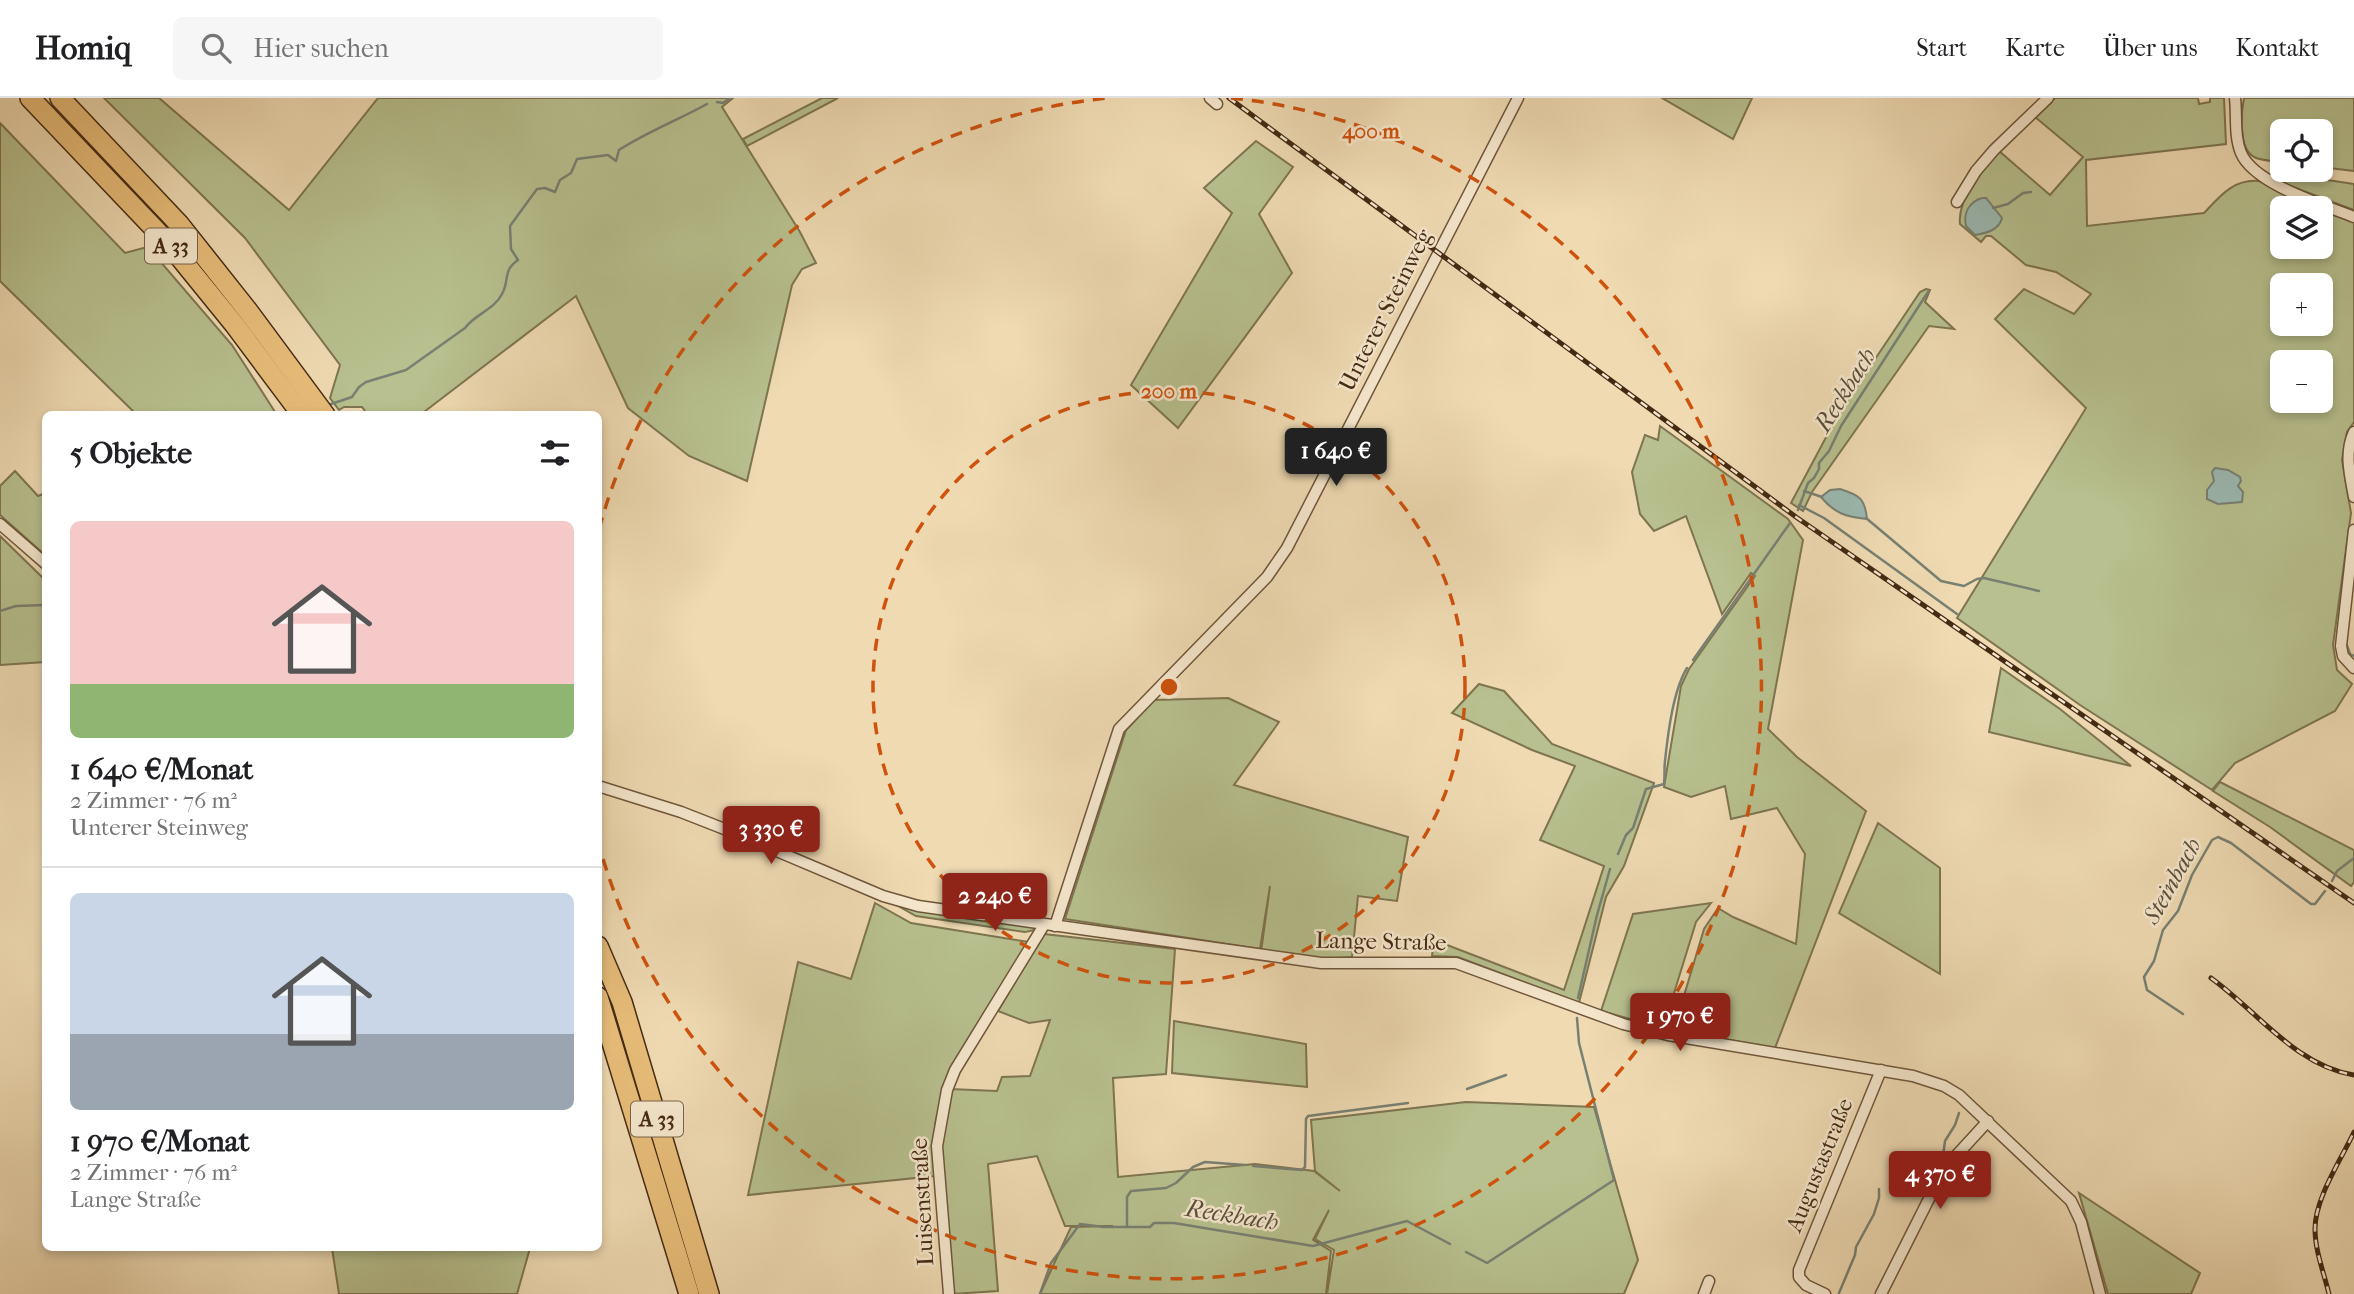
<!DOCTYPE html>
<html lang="de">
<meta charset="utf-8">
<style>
body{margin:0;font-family:"IM FELL French Canon",serif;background:#f6f6f6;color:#202124;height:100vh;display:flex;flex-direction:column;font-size:26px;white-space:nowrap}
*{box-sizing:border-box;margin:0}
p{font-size:23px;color:#757577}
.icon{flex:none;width:38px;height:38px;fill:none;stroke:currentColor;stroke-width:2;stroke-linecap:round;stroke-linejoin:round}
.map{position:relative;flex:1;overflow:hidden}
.drawer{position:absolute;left:42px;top:313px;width:560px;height:840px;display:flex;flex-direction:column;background:#fff;border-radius:10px;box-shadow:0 4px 10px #0003}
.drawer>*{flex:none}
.controls{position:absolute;left:2270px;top:21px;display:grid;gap:14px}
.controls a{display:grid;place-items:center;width:63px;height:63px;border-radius:10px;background:#fff;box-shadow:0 4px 10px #0003;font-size:35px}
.price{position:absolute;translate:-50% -60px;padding:0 16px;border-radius:7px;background:#8f2418;color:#fff;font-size:23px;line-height:46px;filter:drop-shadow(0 2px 4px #0008)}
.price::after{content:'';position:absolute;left:50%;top:42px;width:21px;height:16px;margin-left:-10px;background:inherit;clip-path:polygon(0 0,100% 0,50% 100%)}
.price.on{background:#222;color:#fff}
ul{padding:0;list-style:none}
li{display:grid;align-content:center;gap:14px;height:371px;padding:0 28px}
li+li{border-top:2px solid #e0e0e0}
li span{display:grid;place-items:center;height:217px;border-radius:10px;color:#555}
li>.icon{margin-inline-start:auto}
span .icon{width:126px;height:126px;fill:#fffc;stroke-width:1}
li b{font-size:30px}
h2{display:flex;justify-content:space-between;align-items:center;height:84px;padding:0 28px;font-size:30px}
header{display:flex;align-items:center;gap:42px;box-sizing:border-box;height:98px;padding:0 35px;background:#fff;border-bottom:2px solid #e0e0e0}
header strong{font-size:33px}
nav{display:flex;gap:38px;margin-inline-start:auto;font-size:24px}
.search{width:490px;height:63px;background:#f6f6f6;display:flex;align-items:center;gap:18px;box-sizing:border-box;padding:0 24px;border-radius:10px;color:#757577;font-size:26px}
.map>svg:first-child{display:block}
.green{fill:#b7c08e;stroke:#7e7550;stroke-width:2;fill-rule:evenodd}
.water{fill:#9bbab3;stroke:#788073;stroke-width:2}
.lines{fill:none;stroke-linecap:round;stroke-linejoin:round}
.stream{stroke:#788073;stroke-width:2.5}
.street-casing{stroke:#6f563b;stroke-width:13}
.highway-casing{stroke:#442a13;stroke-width:22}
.street{stroke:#f5e7cd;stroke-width:10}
.highway{stroke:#e8bd79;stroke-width:19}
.rail-casing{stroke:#442a13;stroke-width:5}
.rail{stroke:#f5e7cd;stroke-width:2.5;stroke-dasharray:8;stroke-linecap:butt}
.ring{fill:none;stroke:#cf520d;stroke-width:3.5;stroke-dasharray:12 9}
.labels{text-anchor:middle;stroke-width:5;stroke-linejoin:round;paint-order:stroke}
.shield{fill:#f5e7cd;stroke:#79634b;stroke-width:2}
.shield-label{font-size:21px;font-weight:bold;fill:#442a13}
.street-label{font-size:23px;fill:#442a13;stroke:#f5e7cd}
.water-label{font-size:24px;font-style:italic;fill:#5a4e3b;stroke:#f5e7cd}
.centre{fill:#cf520d;stroke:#f5e7cd;stroke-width:3.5}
.ring-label{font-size:21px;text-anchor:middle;font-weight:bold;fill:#cf520d;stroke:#f5e7cd;stroke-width:5;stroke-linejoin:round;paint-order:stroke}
</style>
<header>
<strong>Homiq</strong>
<div class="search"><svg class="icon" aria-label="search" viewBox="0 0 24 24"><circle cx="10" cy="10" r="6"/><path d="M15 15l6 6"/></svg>Hier suchen</div>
<nav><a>Start</a><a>Karte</a><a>Über uns</a><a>Kontakt</a></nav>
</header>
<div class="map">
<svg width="2354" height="1196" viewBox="0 0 2354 1196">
<rect width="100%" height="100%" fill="#efdab2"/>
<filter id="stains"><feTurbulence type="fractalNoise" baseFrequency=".00286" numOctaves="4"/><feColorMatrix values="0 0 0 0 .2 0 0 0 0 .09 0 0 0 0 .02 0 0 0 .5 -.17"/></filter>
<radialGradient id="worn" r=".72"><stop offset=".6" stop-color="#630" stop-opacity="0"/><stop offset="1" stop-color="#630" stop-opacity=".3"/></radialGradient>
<g class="green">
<path d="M104,0H159L289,112L378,0H733L722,9L800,134L816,165L802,171L792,187L747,383L689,358L628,310L576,198L420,317H368L362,309H344L339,312L330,300L340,267L245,140Z"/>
<path d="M822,0H838L747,48L743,41Z"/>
<path d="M1662,0H1752L1733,41Z"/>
<path d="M2055,0H2198L2199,6L2210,4V0H2224L2226,46L2086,62L2087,128L2204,115C2220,98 2233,81 2259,83L2320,110H2282V149H2320V110L2354,124V324L2347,334L2342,362L2351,415L2333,547L2337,572L2352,586L2335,613L2235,665L2212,692L2080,607L1957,520L2086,310L1995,221L2024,191L2074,216L2091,196L2056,174L2026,167L1991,138H1986L1981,144L1960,126C1957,101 1983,71 1999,53L2050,97L2083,59L2035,19ZM2282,187H2320V226H2282ZM2282,264H2320V303H2282Z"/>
<path d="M2244,0H2354V73L2321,69L2320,33H2282V64C2273,63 2262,63 2254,59C2238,50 2241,16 2244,0Z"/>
<path d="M0,25L125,155L147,149L153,155L232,247L277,317H137L0,183Z"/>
<path d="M1256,43L1293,69L1259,116L1292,175L1178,330L1131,287L1232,115L1204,90Z"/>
<path d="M2278,72H2294V77L2354,86V112L2285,86Z"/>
<path d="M1926,191L1930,192L1925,204L1954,231L1929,228L1812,394L1803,413L1791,405L1839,315L1920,194Z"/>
<path d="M1660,328L1788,421L1803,442L1768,631L1797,659L1866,713L1775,950L1678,933L1677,921L1704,831L1718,810L1733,819L1796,846L1805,756L1777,710L1731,721L1725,688L1691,699L1664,689L1681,588L1689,571L1755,478L1751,475L1722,516L1686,418L1654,433L1640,416L1632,374L1645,337L1658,342Z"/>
<path d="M15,373L38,398L45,395V457L0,417V388Z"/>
<path d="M0,438L45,482V564L0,567Z"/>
<path d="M2001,570L2060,611L2131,668L1989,634Z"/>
<path d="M1479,586L1504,593L1552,646L1654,685L1624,768L1606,799L1579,905L1458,859L1432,858L1434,842L1564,892L1604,768L1540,742L1575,668L1532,652L1452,615Z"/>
<path d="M1228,600L1279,624L1234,687L1408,739L1397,803L1358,798L1352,859L1323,861L1261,854L1270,788L1260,851L1065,821L1126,632L1154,602Z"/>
<path d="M2220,684L2354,752V784L2351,788L2270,729L2213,693Z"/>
<path d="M1878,725L1940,770V876L1839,815Z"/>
<path d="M891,804L1036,829L1035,832L1025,834L916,818Z"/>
<path d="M875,805L911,825L1029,844L944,990L936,1022L933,1049L935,1078L748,1097L798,864L851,881Z"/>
<path d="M1711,805L1696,824L1666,921L1660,929L1601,913L1633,816Z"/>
<path d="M1044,836L1175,851L1166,976L1113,980L1118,1079L1255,1066L1314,1073L1340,1093L1315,1073L1311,1022L1466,1004L1594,1009L1638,1162L1624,1196H1327L1334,1152L1315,1141L1329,1112L1313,1142L1331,1153L1326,1196H1040L1071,1129L1113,1128H1065L1037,1058L988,1066L998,1193L952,1196L940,1049L950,991L997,993L1002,979L1030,978L1050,922L1029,925L998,913Z"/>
<path d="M1174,923L1306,946L1307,989L1172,975Z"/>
<path d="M2079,1095L2200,1175L2191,1196H2108Z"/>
<path d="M332,1150H530L517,1196H339Z"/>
</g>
<g class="water">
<path d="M1982,100H1986L2002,120C1999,132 1987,135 1975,137L1966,128C1963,115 1969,104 1982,100Z"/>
<path d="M2215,370L2228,372L2240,379L2241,383L2238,388L2243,394L2242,404L2218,406L2207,401V392L2214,383L2212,374Z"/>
<path d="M1840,391C1859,397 1865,400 1867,421C1846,419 1834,415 1821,399L1830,392Z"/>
</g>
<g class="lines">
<g class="stream">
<path d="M717,4L723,5L730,0"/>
<path d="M1993,110L2008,106L2023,95L2031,94"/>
<path d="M328,307L352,299L359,289L366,284L406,272L465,230C475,216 494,212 502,196C510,182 502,173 518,162L511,151L510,128L537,91L545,90L555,94L560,82L571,75L577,61L608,57L616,63L619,52C647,34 678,22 707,6"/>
<path d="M1804,393L1822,399"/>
<path d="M1799,407L1824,420L1957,516"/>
<path d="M1798,412L1808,385L1814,380L1819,371V365L1829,353L1841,328L1928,194"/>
<path d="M1866,420L1941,483L1964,488L1977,481L1984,480L2039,493"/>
<path d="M0,513L16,508L46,507"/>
<path d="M2346,545L2350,556L2354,558"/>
<path d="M1693,562L1790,425"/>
<path d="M1618,756L1626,737L1633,730L1646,691L1664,686C1665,678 1664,671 1665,663C1668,635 1673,593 1687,570"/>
<path d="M2332,783L2337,773L2354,760"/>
<path d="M1578,900L1597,817L1610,771"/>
<path d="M2183,916L2147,892L2144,879L2154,863L2163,832L2178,813L2192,777L2212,742L2218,739L2231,745L2311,806H2315L2325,793"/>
<path d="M1467,991L1506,977"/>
<path d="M1253,1068L1302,1072L1305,1069L1306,1021L1308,1018L1408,1005"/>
<path d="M1915,1076L1927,1078L1930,1076L1933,1067L1943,1058L1945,1043L1955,1027L1959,1015"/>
<path d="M1127,1128V1099L1131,1093L1166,1090L1176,1085L1193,1069L1205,1064L1245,1067"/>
<path d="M1466,1154L1487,1165L1614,1082L1579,945L1577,920"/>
<path d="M1839,1195L1855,1157L1856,1149L1874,1116L1879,1100V1091"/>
<path d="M1040,1196L1051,1165L1080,1126L1104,1129H1150L1154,1125H1174L1313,1148L1407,1123L1450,1146"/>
</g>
<defs>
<g id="street">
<path d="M1210,0L1217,6"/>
<path d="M2235,0C2237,18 2234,38 2241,55C2254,86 2324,107 2354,119"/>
<path d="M1957,104L1976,73L1994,52L2048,0"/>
<path d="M2354,334C2344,355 2350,377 2354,399"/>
<path d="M0,426L46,466"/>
<path d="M2354,432L2341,548L2343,558L2354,570"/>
<path d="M598,688L681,714L727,732L883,798L918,808L1321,865H1456L1623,926L1668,937L1913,978L1944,988L1959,997L2071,1103L2081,1124L2100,1196"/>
<path d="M1055,828L1119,631L1267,479L1287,450L1518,0"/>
<path d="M949,1196L937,1048L947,992L955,972L1044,827"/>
<path d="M1704,1196L1709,1183"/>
<path d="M1825,1196L1806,1187L1799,1179V1172L1881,972"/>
<path d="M1881,1196L1944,1071L1988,1023"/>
</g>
<g id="highway">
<path d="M30,0L169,146L234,226L302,317"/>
<path d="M60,0L179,126L248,213L325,317"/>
<path d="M598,848L622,904L709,1196"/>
<path d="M598,899L689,1196"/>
</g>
</defs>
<use href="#street" class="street-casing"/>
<use href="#highway" class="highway-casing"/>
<use href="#street" class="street"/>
<use href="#highway" class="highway"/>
<defs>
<g id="rail">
<path d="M1229,0L1796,419L2354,805"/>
<path d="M2211,880C2257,913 2296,968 2354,977"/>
<path d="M2329,1196C2324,1175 2315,1153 2315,1131C2315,1100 2341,1062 2354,1034"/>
</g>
</defs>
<use href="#rail" class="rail-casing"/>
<use href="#rail" class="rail"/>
</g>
<g class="ring">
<circle cx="1169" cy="589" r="296"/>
<path d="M599 431A592 592 0 0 1 1107 0M1231 0A592 592 0 1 1 599 747"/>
</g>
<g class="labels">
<g class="shield">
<rect x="145" y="130.5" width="52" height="35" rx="5"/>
<rect x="631" y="1003.5" width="52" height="35" rx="5"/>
</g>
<g class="shield-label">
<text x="171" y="155">A 33</text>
<text x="657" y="1028">A 33</text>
</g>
<g class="street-label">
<text transform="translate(1385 212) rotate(-63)" y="8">Unterer Steinweg</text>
<text transform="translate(1381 843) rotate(1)" y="8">Lange Straße</text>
<text transform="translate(1819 1067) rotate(-68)" y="8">Augustastraße</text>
<text transform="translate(922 1104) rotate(-93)" y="8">Luisenstraße</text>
</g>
<g class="water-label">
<text transform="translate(1845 292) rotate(-58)" y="8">Reckbach</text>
<text transform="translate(2172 783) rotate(-61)" y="8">Steinbach</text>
<text transform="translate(1232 1117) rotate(9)" y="8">Reckbach</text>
</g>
</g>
<circle cx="1169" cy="589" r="10" class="centre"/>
<g class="ring-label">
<text x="1371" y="40">400 m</text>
<text x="1169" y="300">200 m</text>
</g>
<rect width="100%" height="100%" filter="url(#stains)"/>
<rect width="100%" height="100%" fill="url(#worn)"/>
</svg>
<div class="controls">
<a><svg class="icon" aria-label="locate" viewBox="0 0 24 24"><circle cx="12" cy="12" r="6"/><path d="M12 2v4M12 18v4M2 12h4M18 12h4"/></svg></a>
<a><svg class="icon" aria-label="layers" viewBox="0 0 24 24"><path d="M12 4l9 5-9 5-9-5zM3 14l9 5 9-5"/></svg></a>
<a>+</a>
<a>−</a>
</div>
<b class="price on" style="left:1336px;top:390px">1 640 €</b>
<b class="price" style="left:771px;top:768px">3 330 €</b>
<b class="price" style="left:995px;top:835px">2 240 €</b>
<b class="price" style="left:1680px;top:955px">1 970 €</b>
<b class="price" style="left:1940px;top:1113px">4 370 €</b>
<section class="drawer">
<h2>5 Objekte<svg class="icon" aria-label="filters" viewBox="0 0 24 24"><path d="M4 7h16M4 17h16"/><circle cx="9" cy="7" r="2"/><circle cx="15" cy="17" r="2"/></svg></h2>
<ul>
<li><span style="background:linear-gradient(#f6c9c9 75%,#8fb573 0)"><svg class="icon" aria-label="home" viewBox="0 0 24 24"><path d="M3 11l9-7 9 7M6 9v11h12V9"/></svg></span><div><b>1 640 €/Monat</b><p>2 Zimmer · 76 m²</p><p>Unterer Steinweg</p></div></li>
<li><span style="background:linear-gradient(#c9d6e8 65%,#9aa5b1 0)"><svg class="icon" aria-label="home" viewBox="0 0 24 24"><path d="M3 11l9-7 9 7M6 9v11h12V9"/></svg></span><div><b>1 970 €/Monat</b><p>2 Zimmer · 76 m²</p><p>Lange Straße</p></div></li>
</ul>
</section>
</div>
